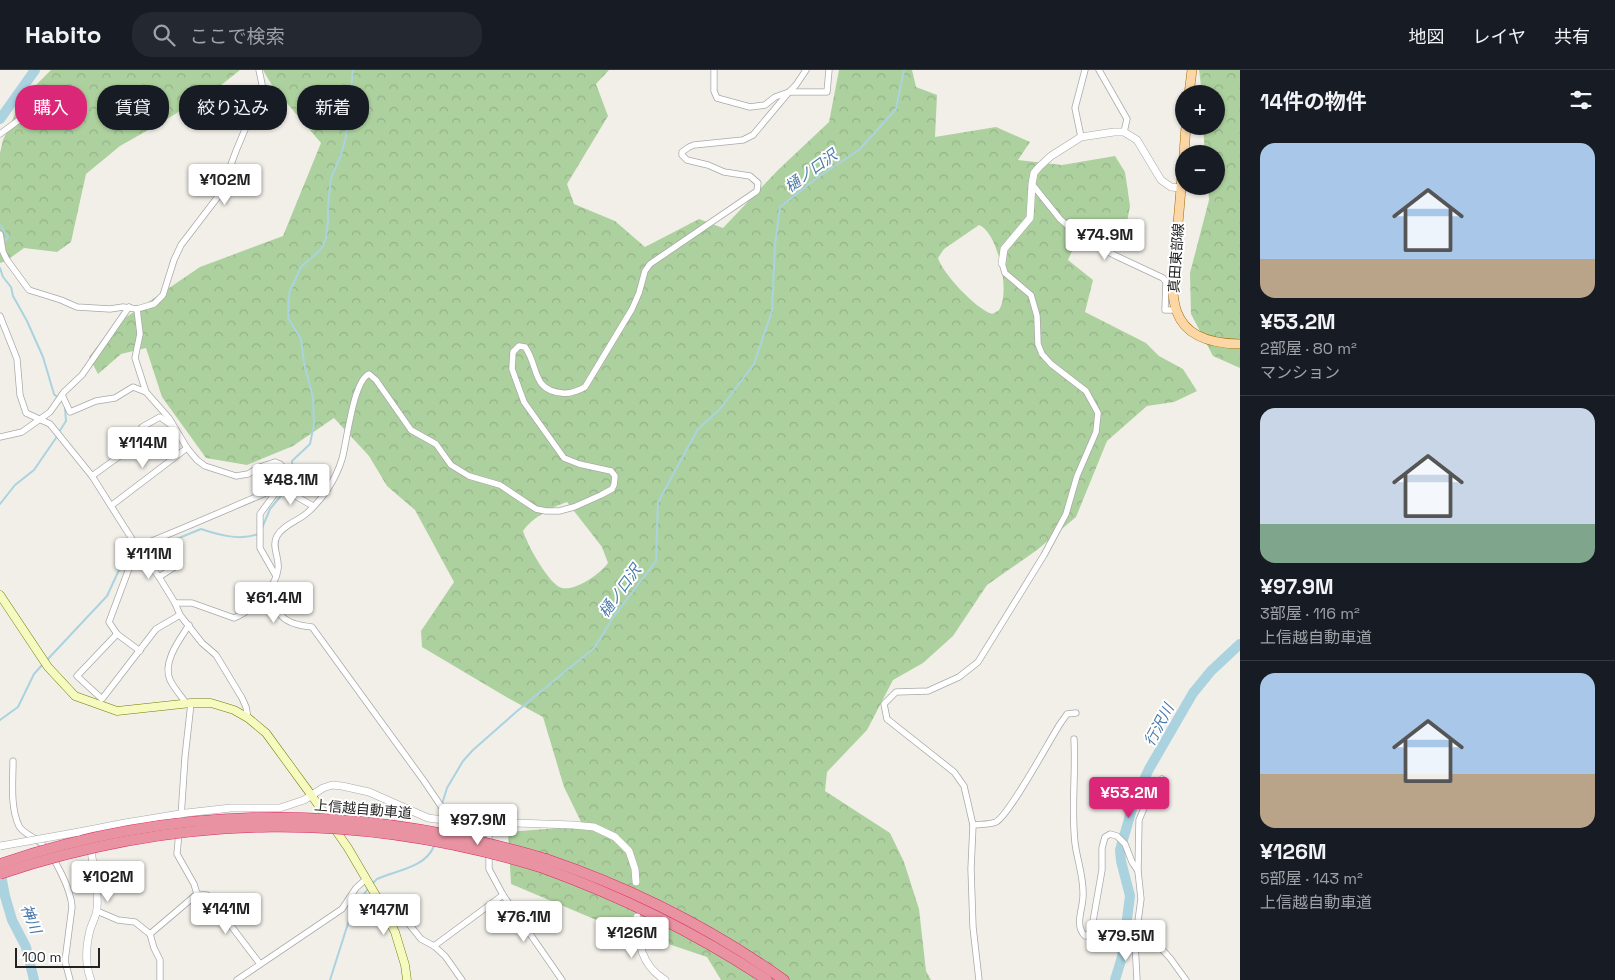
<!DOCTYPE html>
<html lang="ja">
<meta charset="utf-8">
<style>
body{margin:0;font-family:"Space Grotesk","Noto Sans JP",sans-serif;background:#242831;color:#f1f3f6;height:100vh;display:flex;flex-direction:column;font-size:19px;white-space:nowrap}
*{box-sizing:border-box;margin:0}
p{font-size:16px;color:#9ea1a6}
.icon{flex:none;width:28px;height:28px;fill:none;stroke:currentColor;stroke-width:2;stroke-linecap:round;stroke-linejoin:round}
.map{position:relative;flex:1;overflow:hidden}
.details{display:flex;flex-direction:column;background:#171b24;width:375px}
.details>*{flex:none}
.top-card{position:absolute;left:15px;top:15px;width:475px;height:45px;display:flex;gap:10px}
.tools{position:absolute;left:1175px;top:15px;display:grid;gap:10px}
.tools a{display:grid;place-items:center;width:50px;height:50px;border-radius:50%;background:#171b24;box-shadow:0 1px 4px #0004;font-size:25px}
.scale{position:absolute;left:15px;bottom:12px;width:85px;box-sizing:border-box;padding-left:5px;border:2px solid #222;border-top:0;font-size:14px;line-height:18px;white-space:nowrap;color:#222;-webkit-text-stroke:4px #fff;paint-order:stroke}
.price{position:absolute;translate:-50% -42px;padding:0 11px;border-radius:5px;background:#fff;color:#222;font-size:16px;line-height:32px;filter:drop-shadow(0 1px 2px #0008)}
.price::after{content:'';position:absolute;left:50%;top:30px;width:15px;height:11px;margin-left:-8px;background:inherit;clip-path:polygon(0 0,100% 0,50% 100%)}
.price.active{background:#db2777;color:#fff}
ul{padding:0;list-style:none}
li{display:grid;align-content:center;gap:10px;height:265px;padding:0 20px}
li+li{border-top:1px solid #363941}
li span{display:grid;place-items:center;height:155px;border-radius:15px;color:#555}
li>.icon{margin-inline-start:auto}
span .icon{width:90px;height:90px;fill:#fffc;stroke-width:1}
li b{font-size:21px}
h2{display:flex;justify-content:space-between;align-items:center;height:60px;padding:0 20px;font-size:21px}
.pill{padding:0 18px;border-radius:20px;background:#171b24;box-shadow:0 1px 4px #0004;font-size:18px;line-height:45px}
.pill.active{background:#db2777;color:#fff}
header{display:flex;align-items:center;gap:30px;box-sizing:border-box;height:70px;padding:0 25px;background:#171b24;border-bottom:1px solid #363941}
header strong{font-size:24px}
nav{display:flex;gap:28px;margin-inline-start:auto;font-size:18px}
.search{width:350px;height:45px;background:#242831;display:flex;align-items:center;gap:12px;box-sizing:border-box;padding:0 18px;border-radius:20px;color:#9ea1a6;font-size:19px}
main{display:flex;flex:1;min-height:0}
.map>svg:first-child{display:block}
.forest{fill:url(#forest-crowns);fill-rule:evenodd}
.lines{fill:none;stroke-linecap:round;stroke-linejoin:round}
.stream{stroke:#aad3df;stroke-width:2}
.river{stroke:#aad3df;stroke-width:10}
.minor-casing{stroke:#a9a9a9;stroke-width:7}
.tertiary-casing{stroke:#a9a9a9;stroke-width:8}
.secondary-casing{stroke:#707d05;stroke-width:9}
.primary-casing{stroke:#a06b00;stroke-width:10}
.motorway-casing{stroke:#dc2a67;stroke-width:11}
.minor{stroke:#fff;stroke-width:5.5}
.tertiary{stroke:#fff;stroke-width:7}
.secondary{stroke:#f7fabf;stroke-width:8}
.primary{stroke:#fcd6a4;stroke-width:9}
.motorway{stroke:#e892a2;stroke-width:10}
.tertiary-bridge-casing{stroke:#a9a9a9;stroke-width:8;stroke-linecap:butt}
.motorway-bridge-casing{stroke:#dc2a67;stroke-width:11;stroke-linecap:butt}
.tertiary-bridge{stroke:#fff;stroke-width:7}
.motorway-bridge{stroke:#e892a2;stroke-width:10}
.labels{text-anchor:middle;stroke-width:4;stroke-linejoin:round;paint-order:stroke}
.street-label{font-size:14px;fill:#222;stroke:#fff}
.water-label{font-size:15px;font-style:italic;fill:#4a7aab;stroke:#fff}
</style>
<header>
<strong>Habito</strong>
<div class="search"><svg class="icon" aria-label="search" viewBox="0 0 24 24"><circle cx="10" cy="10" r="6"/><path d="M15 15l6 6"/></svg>ここで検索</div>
<nav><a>地図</a><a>レイヤ</a><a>共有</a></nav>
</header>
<main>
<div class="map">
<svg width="1240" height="910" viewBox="0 0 1240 910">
<defs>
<pattern id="forest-crowns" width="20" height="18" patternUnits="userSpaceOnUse" patternTransform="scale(1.25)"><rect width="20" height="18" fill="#add19e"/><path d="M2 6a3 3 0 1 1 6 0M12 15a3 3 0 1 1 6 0" fill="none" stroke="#95b388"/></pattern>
</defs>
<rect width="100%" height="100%" fill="#f2efe9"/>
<g class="forest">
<path d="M51,0H240L220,16L164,51L120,76L86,104L71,172L57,182L24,178L6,191L0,193V83L3,70L22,29Z"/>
<path d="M263,0H609L596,14L608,46L567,114L574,134L615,151L645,177L699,149L723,158L778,100L829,52L839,0H912L916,17L937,25L935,67L996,57L1030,72L1018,90L1062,95L1115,86L1125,102L1130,136L1127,152L1072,181L1068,190L1093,210L1085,242L1146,273L1159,286L1183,299L1197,321L1174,332L1147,336L1107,371L1076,447L1037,480L987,515L953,566L923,593L893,610L867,660L827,702L825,721L890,763L904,792L919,839L926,901L931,910H721L707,887L594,849L511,814L508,762L583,756L564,717L543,647L508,628L422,577L421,561L454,512L415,440L387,416L369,386L334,348L293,376L247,395L206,388L162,327L146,278L121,284L98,304L89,287L113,256L200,197L283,166L321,73L273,17ZM979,155C998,162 1011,223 999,240C998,241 994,243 992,244C976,239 943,204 938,188L944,179ZM567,432L602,477L608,493C600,504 576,521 562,518C549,515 527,474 523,461C530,449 554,436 567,432Z"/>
<path d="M1199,0H1240V298L1213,286L1191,244L1190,203L1209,130L1208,116H1216V84H1205L1203,56H1216V24H1202Z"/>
</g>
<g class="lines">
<g class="stream">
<path d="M0,155L8,167L3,173"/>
<path d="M0,198L3,207L11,217L13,226L27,251L43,287L54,324L57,327"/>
<path d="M59,362L66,351L65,338"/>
<path d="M287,418C294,410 293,402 292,391L310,374L314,354L313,328L304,293L301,269L288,248L289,223L301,197L319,181L323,176L326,167L328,152V137L331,108L341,85L346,66L353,0"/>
<path d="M0,434L15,415L34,400L58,365"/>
<path d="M262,458L270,439L284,422"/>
<path d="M145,484L157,477L201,459C219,465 240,471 258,464"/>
<path d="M133,492L141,487"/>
<path d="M47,590L107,526L119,500L129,495"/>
<path d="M0,650L18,637L34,604L43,594"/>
<path d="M442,734L447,718L463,691L473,680L516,642L595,577L612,549L656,491L658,432L698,359L720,339L754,294L772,241L775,175L780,137L818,107L859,80L896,39L904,0"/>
<path d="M372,814L377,809C397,800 425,798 434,776"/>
<path d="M330,910L351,844L369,817"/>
</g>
<g class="river">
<path d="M0,49L35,0"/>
<path d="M0,800L5,826L12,850L26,877L34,910"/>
<path d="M1115,910L1122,887L1130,826L1121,791L1120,780L1134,732L1149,699L1193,623L1211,601L1240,574"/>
</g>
<defs>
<g id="minor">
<path d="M714,0V21L717,28L750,37L765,35L775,27L789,22H827L829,0"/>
<path d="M1099,0L1127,49L1124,62"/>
<path d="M0,64L42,33L55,27"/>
<path d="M1081,67L1075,38L1085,0"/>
<path d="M1032,114L1060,149L1078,165L1114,185L1163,208L1166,212L1165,240H1176"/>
<path d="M0,164L3,182L7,190L29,220L61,230L77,237L110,239L123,237L137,239L154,234L163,225L174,190L181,175L220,124L236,81L261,21L262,14L259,0"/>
<path d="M137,239L140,264L135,288L146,322L169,348L187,378L197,390L205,396L236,406L248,404L260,397L275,392L280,394L286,400V405L282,414L260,444V478L276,506"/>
<path d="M0,246L17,289L20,325L26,343L50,354L92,406L137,477L159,507L175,533L180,545L202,573L216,585L242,628L246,637L248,648"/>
<path d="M62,325L70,342L96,331L115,328L133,317L146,322"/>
<path d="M0,367L22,362L50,342L64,322L82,305L129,237"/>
<path d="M92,406L146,367L142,357L160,347L171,355"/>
<path d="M280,417L313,436"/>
<path d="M112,435L187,378"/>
<path d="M159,507L176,496"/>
<path d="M271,515C276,545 281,554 312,557L424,711L451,751"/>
<path d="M175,533H192L234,548C251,541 276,519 278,499C280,489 271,476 277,466C283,455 298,451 307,443C323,429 336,409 342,389C347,372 353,311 369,304L376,310L411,360L436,374L451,395L469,406L500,415L536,439L546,441H559L574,437L601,425L612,419L614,415L615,406L611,401L579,394L564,388L524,332L512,299L513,282L519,276L525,277C539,296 531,320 562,323C570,324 578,321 585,317L632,239L639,223L645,201L650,194L757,121L758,113L750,106L724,102L708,95L687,90L682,85V82L689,77L694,75L743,70L753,65L789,22L796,15L806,0"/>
<path d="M117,564L77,606L102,629L156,559L180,545"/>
<path d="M140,581L117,564L109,552L137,477C185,458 232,437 280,417"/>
<path d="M186,633C181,626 174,618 170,610C162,592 180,569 189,555"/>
<path d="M1074,669C1076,704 1071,738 1075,773C1077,790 1084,807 1083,826C1083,839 1074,855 1085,866L1089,864L1092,857L1102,800V778L1105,767L1110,764L1117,766L1125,774L1132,792L1138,801L1141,829L1135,873L1137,910"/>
<path d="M13,691C13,712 10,737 19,756C23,764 37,768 43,775C55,788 71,819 72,837L65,891L70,910"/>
<path d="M181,747L185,687L191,633"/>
<path d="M489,753V799L503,825L562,910"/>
<path d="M973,755C980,754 989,755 996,752C1010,744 1049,671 1060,654L1067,644L1076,643"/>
<path d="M179,762L177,784L194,814L197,824"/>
<path d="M1138,801L1139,750L1147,731L1162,709"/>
<path d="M379,830L409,854L421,869L434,876L445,886L462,910"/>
<path d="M97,841L118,850L135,852L150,864"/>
<path d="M1135,873L1158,875L1170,888L1186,910"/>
<path d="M434,876L503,825"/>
<path d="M160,910V890L154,878L150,864L197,824L207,825L213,832L260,894"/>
<path d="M237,910L342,839L356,818L366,809"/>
<path d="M979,910L973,857L971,799L973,755L964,716L954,702L887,649L884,634L896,622L928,621L959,607L978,592L1044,485L1066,444L1077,406L1096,362L1098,343L1086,321L1051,294L1042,284L1038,274L1037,246L1031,225L1005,203L1002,193"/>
</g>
<g id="tertiary">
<path d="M1002,193L1004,179L1030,148L1032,114L1034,103L1039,97L1051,86L1081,67L1114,62H1124L1137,70L1161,110L1171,117L1181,118"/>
<path d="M79,762L125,753L186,743L231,738H280L304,730L323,718L332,715L342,716L369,722L428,748L451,751L573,755L594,757L615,767L629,781L635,799L636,812"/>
<path d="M90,776C93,794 99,819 97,838C97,845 92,853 90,860C86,876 85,895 91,910"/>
<path d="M637,847C638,873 641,895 665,910"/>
</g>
<path id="secondary" d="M0,525L48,597L75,626L117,641L191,633H211L234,640L248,648L266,663L312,726L348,778L378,829L395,862L405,895L407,910"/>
<g id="primary">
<path d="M1189,24L1192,0"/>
<path d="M1184,84L1186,56"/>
<path d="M1184,86C1181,112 1180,137 1177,162C1170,222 1161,273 1240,274"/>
</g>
<g id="motorway">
<path d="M546,789C631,818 711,858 784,910"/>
<path d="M543,798C623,827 695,862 767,910"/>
</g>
</defs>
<use href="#minor" class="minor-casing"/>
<use href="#tertiary" class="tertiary-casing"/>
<use href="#secondary" class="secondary-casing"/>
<use href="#primary" class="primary-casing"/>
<use href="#motorway" class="motorway-casing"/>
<use href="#minor" class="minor"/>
<use href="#tertiary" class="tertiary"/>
<use href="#secondary" class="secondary"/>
<use href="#primary" class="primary"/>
<use href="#motorway" class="motorway"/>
<defs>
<path id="tertiary-bridge" d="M0,776L79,762"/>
<g id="motorway-bridge">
<path d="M0,794C182,732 362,734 546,789"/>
<path d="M0,804C182,743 360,741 543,798"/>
</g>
</defs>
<use href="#tertiary-bridge" class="tertiary-bridge-casing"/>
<use href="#motorway-bridge" class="motorway-bridge-casing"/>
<use href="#tertiary-bridge" class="tertiary-bridge"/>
<use href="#motorway-bridge" class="motorway-bridge"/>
</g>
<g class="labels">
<g class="street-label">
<text transform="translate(1176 188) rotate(-86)" y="5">真田東部線</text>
<text transform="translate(363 739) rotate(5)" y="5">上信越自動車道</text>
</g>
<g class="water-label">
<text transform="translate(811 101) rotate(-36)" y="5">樋ノ口沢</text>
<text transform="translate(620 521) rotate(-54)" y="5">樋ノ口沢</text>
<text transform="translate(1159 655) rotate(-62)" y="5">行沢川</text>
<text transform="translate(31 849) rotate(68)" y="5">神川</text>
</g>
</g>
</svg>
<div class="tools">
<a>+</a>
<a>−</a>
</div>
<div class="scale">100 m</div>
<b class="price" style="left:225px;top:136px">¥102M</b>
<b class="price" style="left:1105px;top:191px">¥74.9M</b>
<b class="price" style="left:143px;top:399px">¥114M</b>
<b class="price" style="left:291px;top:436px">¥48.1M</b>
<b class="price" style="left:149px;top:510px">¥111M</b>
<b class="price" style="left:274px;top:554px">¥61.4M</b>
<b class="price active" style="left:1129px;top:749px">¥53.2M</b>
<b class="price" style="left:478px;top:776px">¥97.9M</b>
<b class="price" style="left:108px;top:833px">¥102M</b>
<b class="price" style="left:226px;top:865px">¥141M</b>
<b class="price" style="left:384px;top:866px">¥147M</b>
<b class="price" style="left:524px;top:873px">¥76.1M</b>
<b class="price" style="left:632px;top:889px">¥126M</b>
<b class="price" style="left:1126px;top:892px">¥79.5M</b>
<div class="top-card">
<a class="pill active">購入</a>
<a class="pill">賃貸</a>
<a class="pill">絞り込み</a>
<a class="pill">新着</a>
</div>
</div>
<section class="details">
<h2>14件の物件<svg class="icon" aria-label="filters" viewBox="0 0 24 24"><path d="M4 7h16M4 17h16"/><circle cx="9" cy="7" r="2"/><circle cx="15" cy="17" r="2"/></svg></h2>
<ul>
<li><span style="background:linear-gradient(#a9c7e8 75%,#b9a48a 0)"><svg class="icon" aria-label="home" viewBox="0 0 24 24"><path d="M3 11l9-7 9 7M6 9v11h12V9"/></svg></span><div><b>¥53.2M</b><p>2部屋 · 80 m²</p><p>マンション</p></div></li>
<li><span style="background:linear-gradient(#c9d6e8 75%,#7fa58c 0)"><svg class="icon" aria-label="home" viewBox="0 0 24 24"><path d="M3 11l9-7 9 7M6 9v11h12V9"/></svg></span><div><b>¥97.9M</b><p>3部屋 · 116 m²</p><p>上信越自動車道</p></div></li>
<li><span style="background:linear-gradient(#a9c7e8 65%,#b9a48a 0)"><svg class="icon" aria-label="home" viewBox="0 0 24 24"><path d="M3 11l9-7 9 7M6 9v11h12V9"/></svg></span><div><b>¥126M</b><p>5部屋 · 143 m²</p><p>上信越自動車道</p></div></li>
</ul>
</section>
</main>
